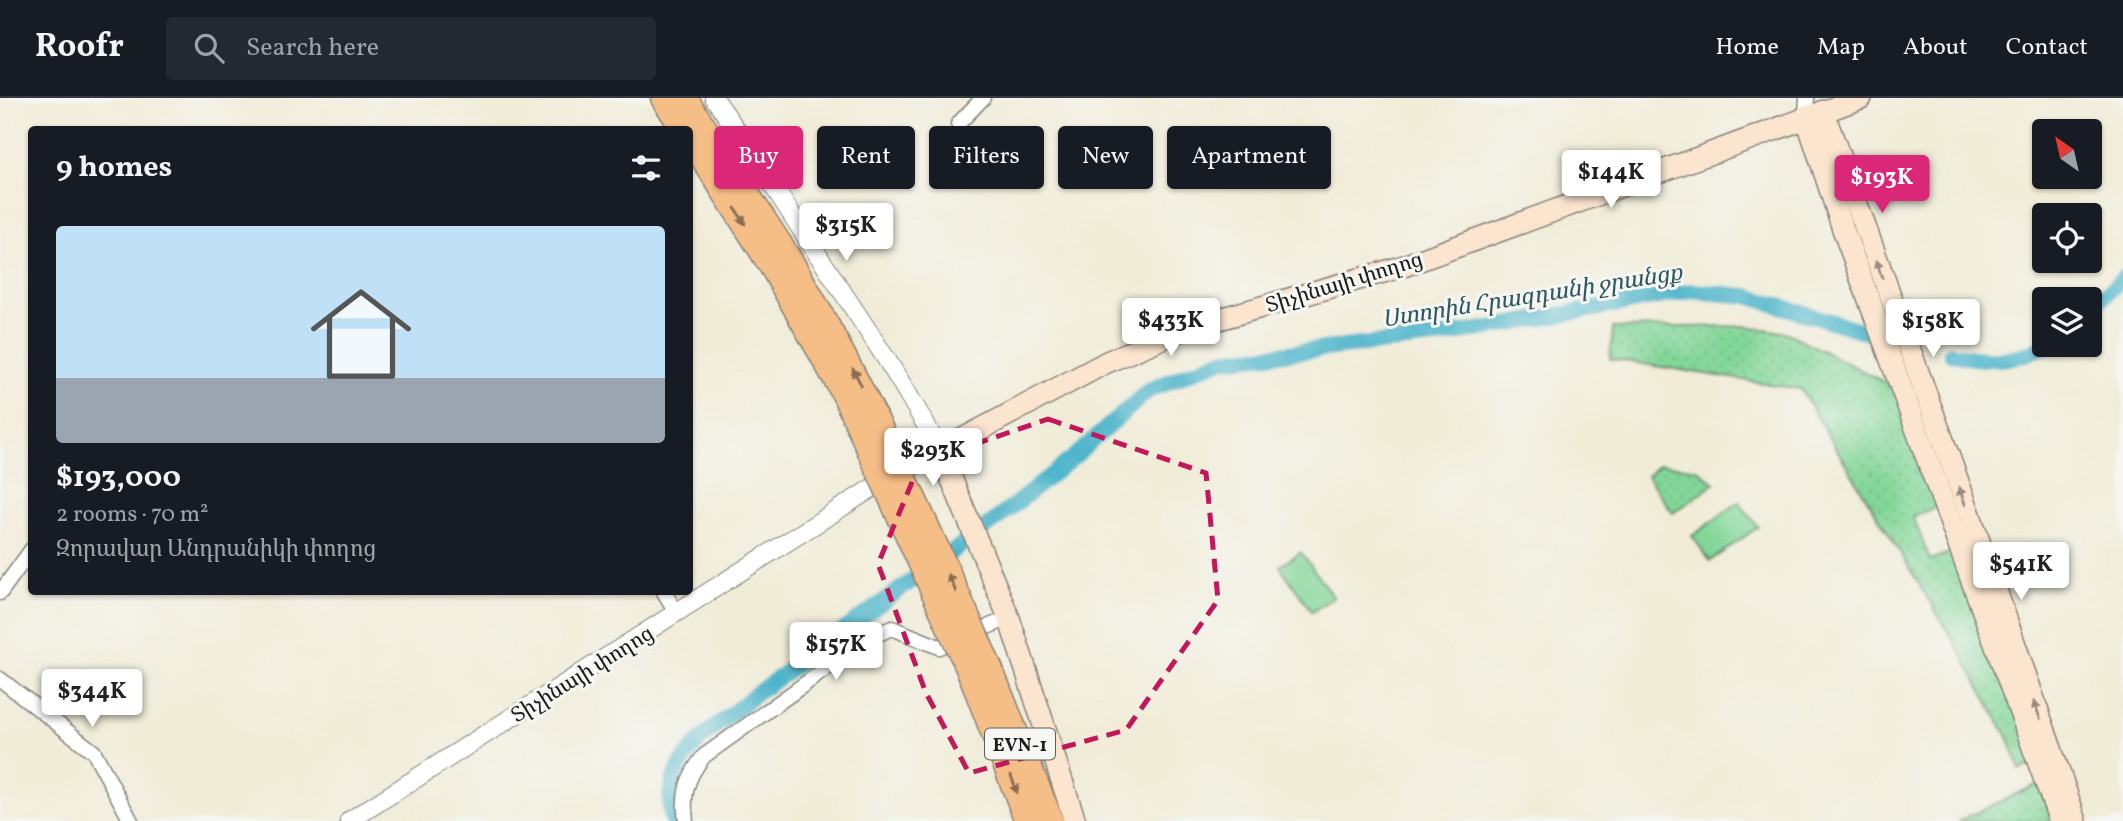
<!DOCTYPE html>
<meta charset="utf-8">
<style>
body{margin:0;font-family:Vollkorn,"Noto Serif Armenian",serif;background:#242831;color:#f1f3f6;height:100vh;display:flex;flex-direction:column;font-size:26px;white-space:nowrap}
*{box-sizing:border-box;margin:0}
p{font-size:23px;color:#9ea1a6}
.icon{flex:none;width:38px;height:38px;fill:none;stroke:currentColor;stroke-width:2;stroke-linecap:round;stroke-linejoin:round}
.map{position:relative;flex:1;overflow:hidden}
.side{position:absolute;left:28px;top:28px;width:665px;height:469px;display:flex;flex-direction:column;background:#171b24;border-radius:7px;box-shadow:0 2px 5px #0004}
.side>*{flex:none}
.guide{position:absolute;left:714px;top:28px;width:665px;height:63px;display:flex;gap:14px}
.needle{width:46px;rotate:326deg}
.fabs{position:absolute;left:2032px;top:21px;display:grid;gap:14px}
.fabs a{display:grid;place-items:center;width:70px;height:70px;border-radius:7px;background:#171b24;box-shadow:0 2px 5px #0004;font-size:35px}
.price{position:absolute;translate:-50% -60px;padding:0 16px;border-radius:7px;background:#fff;color:#222;font-size:23px;line-height:46px;filter:drop-shadow(0 2px 4px #0008)}
.price::after{content:'';position:absolute;left:50%;top:42px;width:21px;height:16px;margin-left:-10px;background:inherit;clip-path:polygon(0 0,100% 0,50% 100%)}
.price.current{background:#db2777;color:#fff}
ul{padding:0;list-style:none}
li{display:grid;align-content:center;gap:14px;height:371px;padding:0 28px}
li+li{border-top:2px solid #363941}
li span{display:grid;place-items:center;height:217px;border-radius:7px;color:#555}
li>.icon{margin-inline-start:auto}
span .icon{width:126px;height:126px;fill:#fffc;stroke-width:1}
li b{font-size:30px}
h2{display:flex;justify-content:space-between;align-items:center;height:84px;padding:0 28px;font-size:30px}
.tag{padding:0 24px;border-radius:7px;background:#171b24;box-shadow:0 2px 5px #0004;font-size:24px;line-height:63px}
.tag.current{background:#db2777;color:#fff}
header{display:flex;align-items:center;gap:42px;box-sizing:border-box;height:98px;padding:0 35px;background:#171b24;border-bottom:2px solid #363941}
header strong{font-size:33px}
nav{display:flex;gap:38px;margin-inline-start:auto;font-size:24px}
.search{width:490px;height:63px;background:#242831;display:flex;align-items:center;gap:18px;box-sizing:border-box;padding:0 24px;border-radius:7px;color:#9ea1a6;font-size:26px}
.map>svg:first-child{display:block}
.park{fill:url(#park-dots);stroke:#4f795a;stroke-width:2}
.pitch{fill:#82d698;stroke:#4f795a;stroke-width:2}
.lines{fill:none;stroke-linecap:round;stroke-linejoin:round}
.canal{stroke:#4cb4ca;stroke-width:16}
.minor-casing{stroke:#86847a;stroke-width:17}
.tertiary-casing{stroke:#86847a;stroke-width:20}
.secondary-casing{stroke:#86847a;stroke-width:24}
.trunk-casing{stroke:#86847a;stroke-width:27}
.minor{stroke:#fff;stroke-width:14}
.tertiary{stroke:#fff;stroke-width:18}
.secondary{stroke:#fbe5cf;stroke-width:21}
.trunk{stroke:#f6be87;stroke-width:24}
.trunk-bridge-casing{stroke:#86847a;stroke-width:27;stroke-linecap:butt}
.trunk-bridge{stroke:#f6be87;stroke-width:24}
.oneway{fill:#896d52}
.oneway2{fill:#978b7e}
.marked{fill:none;stroke:#c2185b;stroke-width:5;stroke-dasharray:14 9;stroke-linejoin:round}
.labels{text-anchor:middle;stroke-width:6;stroke-linejoin:round;paint-order:stroke}
.shield{fill:#f6f6f2;stroke:#5d5d5c;stroke-width:2}
.shield-label{font-size:19px;font-weight:bold;fill:#1c1c1c}
.street-label{font-size:21px;fill:#1c1c1c;stroke:#f6f6f2}
.water-label{font-size:23px;font-style:italic;fill:#2f5962;stroke:#f6f6f2}
</style>
<header>
<strong>Roofr</strong>
<div class="search"><svg class="icon" aria-label="search" viewBox="0 0 24 24"><circle cx="10" cy="10" r="6"/><path d="M15 15l6 6"/></svg>Search here</div>
<nav><a>Home</a><a>Map</a><a>About</a><a>Contact</a></nav>
</header>
<div class="map">
<svg width="2123" height="723" viewBox="0 0 2123 723">
<defs>
<pattern id="park-dots" width="8" height="8" patternUnits="userSpaceOnUse" patternTransform="scale(1.75)"><rect width="8" height="8" fill="#82d698"/><path d="M2 2h.1M6 6h.1" fill="none" stroke="#70b782" stroke-width="1.8" stroke-linecap="round"/></pattern>
</defs>
<rect width="100%" height="100%" fill="#f6f6f2"/>
<filter id="ink" filterUnits="userSpaceOnUse"><feTurbulence type="fractalNoise" baseFrequency=".0143" numOctaves="2"/><feDisplacementMap in="SourceGraphic" scale="14" xChannelSelector="R" yChannelSelector="G"/><feConvolveMatrix kernelMatrix="1 2 1 2 8 2 1 2 1" color-interpolation-filters="sRGB"/></filter>
<filter id="wash" filterUnits="userSpaceOnUse"><feTurbulence type="fractalNoise" baseFrequency=".00686" numOctaves="4" result="noise"/><feDisplacementMap in="SourceGraphic" scale="28" xChannelSelector="R" yChannelSelector="G"/><feGaussianBlur stdDeviation="1.57" result="paint"/><feColorMatrix in="noise" values="0 0 0 0 0 0 0 0 0 0 0 0 0 0 0 0 0 1.4 0 .05"/><feComposite in="paint" operator="in"/></filter>
<g filter="url(#wash)">
<rect width="100%" height="100%" fill="#f0ecd8"/>
<g class="park">
<path d="M1747,228L1788,235L1900,292L1948,405L1913,418L1930,462L1965,449L2042,662L2020,672L2008,639L1951,538L1800,291L1610,261L1613,230Z"/>
<path d="M1660,366L1697,371L1715,385L1673,415L1647,378Z"/>
<path d="M2047,682L2059,723H1958Z"/>
</g>
<g class="pitch">
<path d="M1739,404L1758,429L1710,463L1692,438Z"/>
<path d="M1301,454L1333,499L1312,514L1280,468Z"/>
</g>
<g class="lines">
<g class="canal">
<path d="M2090,212L2123,180"/>
<path d="M1951,255C1982,264 2015,265 2045,247"/>
<path d="M672,723C658,664 713,632 753,598L993,424L1074,359L1149,292L1221,262L1445,238L1692,193L1747,198L1870,235"/>
</g>
</g>
</g>
<g filter="url(#ink)">
<g class="lines">
<defs>
<g id="minor">
<path d="M1806,18L1807,0"/>
<path d="M958,26L983,0"/>
<path d="M664,494L677,515"/>
<path d="M0,495L32,451"/>
<path d="M0,581L94,654L131,723"/>
<path d="M686,723C682,696 687,679 704,658L869,540L892,530L939,549L1009,520"/>
</g>
<path id="tertiary" d="M349,723L905,369L940,353C902,281 857,216 812,148C779,98 749,48 714,0"/>
<g id="secondary">
<path d="M1823,13L1968,411L2076,723"/>
<path d="M1806,18L1843,131L2060,723"/>
<path d="M1075,723L1009,520L940,353L1107,264L1181,232L1401,169L1861,0"/>
</g>
<g id="trunk">
<path d="M663,0L684,32"/>
<path d="M685,0L787,157"/>
<path d="M690,40L775,174"/>
<path d="M990,570L1051,723"/>
<path d="M971,577L1027,723"/>
</g>
</defs>
<use href="#minor" class="minor-casing"/>
<use href="#tertiary" class="tertiary-casing"/>
<use href="#secondary" class="secondary-casing"/>
<use href="#trunk" class="trunk-casing"/>
<use href="#minor" class="minor"/>
<use href="#tertiary" class="tertiary"/>
<use href="#secondary" class="secondary"/>
<use href="#trunk" class="trunk"/>
<defs>
<g id="trunk-bridge">
<path d="M787,157C867,292 927,426 990,570"/>
<path d="M775,174L844,296L971,577"/>
</g>
</defs>
<use href="#trunk-bridge" class="trunk-bridge-casing"/>
<use href="#trunk-bridge" class="trunk-bridge"/>
</g>
<defs><path id="oneway-solid" d="M-6-.8H1V-3.2L6.5 0L1 3.2V.8H-6Z" transform="scale(1.75)"/></defs>
<g class="oneway">
<use href="#oneway-solid" transform="translate(740 118) rotate(58)"/>
<use href="#oneway-solid" transform="translate(857 279) rotate(-117)"/>
<use href="#oneway-solid" transform="translate(952 485) rotate(-114)"/>
<use href="#oneway-solid" transform="translate(1014 686) rotate(71)"/>
</g>
<g class="oneway2">
<use href="#oneway-solid" transform="translate(1879 171) rotate(-109)"/>
<use href="#oneway-solid" transform="translate(1962 398) rotate(-111)"/>
<use href="#oneway-solid" transform="translate(2037 612) rotate(-110)"/>
</g>
</g>
<path class="marked" d="M1048,321L1206,375L1218,502L1126,632L969,675L926,595L878,466L920,365Z"/>
<g class="labels">
<rect class="shield" x="985" y="630.5" width="70" height="31" rx="5"/>
<g class="shield-label">
<text x="1020" y="653">EVN-1</text>
</g>
<g class="street-label">
<text transform="translate(1344 184) rotate(-17)" y="7">Տիչինայի փողոց</text>
<text transform="translate(582 576) rotate(-32)" y="7">Տիչինայի փողոց</text>
</g>
<g class="water-label">
<text transform="translate(1532 197) rotate(-9)" y="8">Ստորին Հրազդանի ջրանցք</text>
</g>
</g>
</svg>
<div class="fabs">
<a><svg class="needle" viewBox="-14 -14 28 28"><path d="M0-13l5 13h-10z" fill="#e53935"/><path d="M0 13l5-13h-10z" fill="#9ea1a6"/></svg></a>
<a><svg class="icon" aria-label="locate" viewBox="0 0 24 24"><circle cx="12" cy="12" r="6"/><path d="M12 2v4M12 18v4M2 12h4M18 12h4"/></svg></a>
<a><svg class="icon" aria-label="layers" viewBox="0 0 24 24"><path d="M12 4l9 5-9 5-9-5zM3 14l9 5 9-5"/></svg></a>
</div>
<b class="price" style="left:1611px;top:112px">$144K</b>
<b class="price current" style="left:1882px;top:117px">$193K</b>
<b class="price" style="left:846px;top:165px">$315K</b>
<b class="price" style="left:1171px;top:260px">$433K</b>
<b class="price" style="left:1933px;top:261px">$158K</b>
<b class="price" style="left:933px;top:390px">$293K</b>
<b class="price" style="left:2021px;top:504px">$541K</b>
<b class="price" style="left:836px;top:584px">$157K</b>
<b class="price" style="left:92px;top:631px">$344K</b>
<div class="guide">
<a class="tag current">Buy</a>
<a class="tag">Rent</a>
<a class="tag">Filters</a>
<a class="tag">New</a>
<a class="tag">Apartment</a>
</div>
<section class="side">
<h2>9 homes<svg class="icon" aria-label="filters" viewBox="0 0 24 24"><path d="M4 7h16M4 17h16"/><circle cx="9" cy="7" r="2"/><circle cx="15" cy="17" r="2"/></svg></h2>
<ul>
<li><span style="background:linear-gradient(#bfe0f5 70%,#9aa5b1 0)"><svg class="icon" aria-label="home" viewBox="0 0 24 24"><path d="M3 11l9-7 9 7M6 9v11h12V9"/></svg></span><div><b>$193,000</b><p>2 rooms · 70 m²</p><p>Զորավար Անդրանիկի փողոց</p></div></li>
</ul>
</section>
</div>
